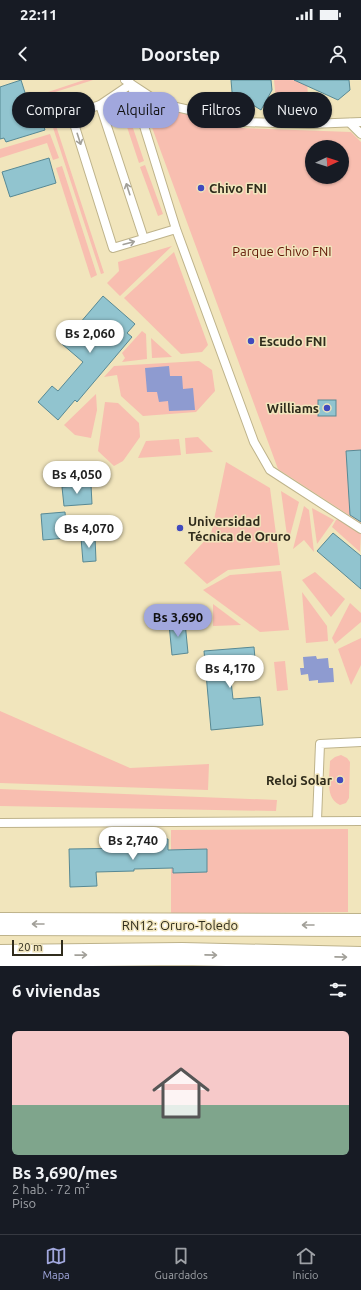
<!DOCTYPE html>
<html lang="es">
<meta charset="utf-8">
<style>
body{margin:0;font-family:Ubuntu,sans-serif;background:#20242c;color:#f1f3f6;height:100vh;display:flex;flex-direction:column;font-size:15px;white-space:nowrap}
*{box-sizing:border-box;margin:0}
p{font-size:13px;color:#9ea1a6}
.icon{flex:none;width:22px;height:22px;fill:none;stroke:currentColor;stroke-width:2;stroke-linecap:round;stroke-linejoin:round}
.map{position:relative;height:886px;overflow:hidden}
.details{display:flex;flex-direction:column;background:#171b24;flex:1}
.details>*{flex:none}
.banner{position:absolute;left:12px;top:12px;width:337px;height:36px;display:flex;gap:8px}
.needle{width:26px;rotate:86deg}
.fabs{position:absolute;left:305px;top:60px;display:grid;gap:8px}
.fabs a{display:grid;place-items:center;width:44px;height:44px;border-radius:50%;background:#171b24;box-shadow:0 1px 3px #0004;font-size:20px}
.scale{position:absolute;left:12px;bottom:10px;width:51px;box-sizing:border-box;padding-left:4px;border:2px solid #302c1c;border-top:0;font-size:11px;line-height:14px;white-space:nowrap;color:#302c1c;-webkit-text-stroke:3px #f1e5bc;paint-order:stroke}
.price{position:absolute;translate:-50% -34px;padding:0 9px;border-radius:14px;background:#fff;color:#222;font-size:13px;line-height:26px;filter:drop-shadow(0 1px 2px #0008)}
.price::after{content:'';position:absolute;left:50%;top:24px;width:12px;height:9px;margin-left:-6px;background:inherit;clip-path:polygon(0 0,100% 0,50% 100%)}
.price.active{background:#a1a7dd;color:#111}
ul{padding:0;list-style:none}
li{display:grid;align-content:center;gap:8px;height:212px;padding:0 12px}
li+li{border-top:1px solid #363941}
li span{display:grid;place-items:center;height:124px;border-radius:6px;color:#555}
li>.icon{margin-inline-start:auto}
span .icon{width:72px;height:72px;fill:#fffc;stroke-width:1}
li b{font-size:17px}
h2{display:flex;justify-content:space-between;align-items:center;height:48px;padding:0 12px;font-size:17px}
.chip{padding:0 14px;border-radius:18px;background:#171b24;box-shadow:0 1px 3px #0004;font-size:14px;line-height:36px}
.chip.active{background:#a1a7dd;color:#111}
.status{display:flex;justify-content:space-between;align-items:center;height:28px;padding:0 20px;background:#171b24;direction:ltr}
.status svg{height:11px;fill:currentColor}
header{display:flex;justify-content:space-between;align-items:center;height:52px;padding:0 12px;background:#171b24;font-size:18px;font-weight:700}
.menu{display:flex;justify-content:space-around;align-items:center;height:56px;border-top:1px solid #363941;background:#171b24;font-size:11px;color:#9ea1a6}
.menu a{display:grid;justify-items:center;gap:2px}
.menu .active{color:#a1a7dd}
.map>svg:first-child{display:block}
.green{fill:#f8beb0;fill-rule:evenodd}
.water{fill:#8e9bd0}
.building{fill:#91c4cf;stroke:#588994}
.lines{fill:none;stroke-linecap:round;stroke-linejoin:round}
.lane-casing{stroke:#beb38b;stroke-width:10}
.highway-casing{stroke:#beb38b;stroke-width:24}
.lane{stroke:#fff;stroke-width:8}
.highway{stroke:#fff;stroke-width:22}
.oneway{stroke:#a2a099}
.poi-dot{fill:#404abe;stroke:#f1e5bc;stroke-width:1.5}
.labels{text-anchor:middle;stroke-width:3;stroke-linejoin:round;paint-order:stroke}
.poi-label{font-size:13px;font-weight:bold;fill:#302c1c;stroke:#f1e5bc;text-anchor:start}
.park-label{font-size:13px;fill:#601504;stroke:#f1e5bc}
.street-label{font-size:13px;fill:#302c1c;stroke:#f1e5bc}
</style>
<div class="status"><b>22:11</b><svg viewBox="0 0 49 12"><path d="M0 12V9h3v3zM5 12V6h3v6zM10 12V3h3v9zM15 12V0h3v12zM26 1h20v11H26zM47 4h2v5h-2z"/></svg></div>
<header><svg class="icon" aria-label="back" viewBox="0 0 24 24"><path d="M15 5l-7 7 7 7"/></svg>Doorstep<svg class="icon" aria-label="person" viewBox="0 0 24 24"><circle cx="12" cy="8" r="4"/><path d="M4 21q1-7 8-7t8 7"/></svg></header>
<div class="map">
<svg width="361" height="886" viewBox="0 0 361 886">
<rect width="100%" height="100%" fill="#f1e5bc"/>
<g class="green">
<path d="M84,0H93L46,15L104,193L101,194L42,14Z"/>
<path d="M274,0H307L308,18L276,20Z"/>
<path d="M165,28L240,48L351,52L361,62V443L278,389L150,42ZM312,67H342V97H312Z"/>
<path d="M128,33L144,81L139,83L123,35Z"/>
<path d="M50,54L59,78L53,80L47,63L0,78V69Z"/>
<path d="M145,85L163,134L158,136L140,87Z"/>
<path d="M62,86L97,195L91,198L56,88Z"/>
<path d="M172,166L120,216L107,203L119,191L118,182Z"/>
<path d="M174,172L208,265L202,272L181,274L124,218Z"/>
<path d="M142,251L146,254L147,279L122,282L125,278L122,273Z"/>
<path d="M151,258L172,277L152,278Z"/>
<path d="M199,281L212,290L215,311L196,332L143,336L121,316L117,295L104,297L114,286Z"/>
<path d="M96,314L97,330L91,358L75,355L64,345Z"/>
<path d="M105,322L118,323L139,343L140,357L123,381L114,386L98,371Z"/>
<path d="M198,357L213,372L186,374L185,358Z"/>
<path d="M179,359L181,375L138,378L146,361Z"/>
<path d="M226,382L270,408L280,485L228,490L207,504L184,483L211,454Z"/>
<path d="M281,411L299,422L288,463Z"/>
<path d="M304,426L309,430L314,472L304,460L293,469Z"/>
<path d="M312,428L334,440L317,464Z"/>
<path d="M340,438L361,453L360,472L332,447L336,440Z"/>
<path d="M281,491L289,550L260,552L203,510L230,495Z"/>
<path d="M315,492L345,519L331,537L302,500Z"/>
<path d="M302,512L327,546L328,561L306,563Z"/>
<path d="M350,523L361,533V542L335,564L332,558Z"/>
<path d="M213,524L241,545L213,546Z"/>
<path d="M361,558V585L351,605L338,569Z"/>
<path d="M285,581L288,610L277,611L274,582Z"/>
<path d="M0,631L130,688L209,684L208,710L0,703Z"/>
<path d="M341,675L347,678L350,682L349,718L346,723L340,725C324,718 330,695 330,681L335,677Z"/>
<path d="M0,709L277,720L276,731L0,726Z"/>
<path d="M348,749V832L171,834V750Z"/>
</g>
<g class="water">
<path d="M169,286L170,296H182L183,309L193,308L195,330L169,331L168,321L159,322L157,312H147L145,288Z"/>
<path d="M316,576L317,579L328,578L329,588H333L334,602L318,603V600L309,601L308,594L301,595L300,588H304L303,577Z"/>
</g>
<g class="building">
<path d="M21,0L28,22L36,20L45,50L6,62L4,58L0,59V7Z"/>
<path d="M231,0H271L272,10L261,30L232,12Z"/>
<path d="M294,0H349L350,10L338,20Z"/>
<path d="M49,78L56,103L10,117L2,92Z"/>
<path d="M103,216L135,244L127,253L132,257L77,322L75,320L58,340L38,322L52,306L58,311L83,282L62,264Z"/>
<rect x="318" y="320" width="18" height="16"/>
<path d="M361,370V442L350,435L346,371Z"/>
<path d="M91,405L92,424L64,426L62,407Z"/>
<path d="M65,432L67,458L43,460L41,434Z"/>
<path d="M333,453L361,476V509L317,471Z"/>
<path d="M95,457L96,481L83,482L81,458Z"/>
<path d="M185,542L188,573L172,575L169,544Z"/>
<path d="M254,567L256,590L230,592L233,619L260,617L263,645L211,650L204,571Z"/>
<path d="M168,759V770L207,769V792L173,793V788L134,789V791L96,792L97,806L70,807L69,769L134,768V760Z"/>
</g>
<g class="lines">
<defs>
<g id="lane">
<path d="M125,0L154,19L176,27L243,42L309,44L361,42"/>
<path d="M100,25L144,159"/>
<path d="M350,43L361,54"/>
<path d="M176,149L113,168L71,34L100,25L131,4L176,149L254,362L270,390L361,449"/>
<path d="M317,740L320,664L361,662"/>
<path d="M0,743L361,741"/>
</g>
<g id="highway">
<path d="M0,844L361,845"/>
<path d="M0,876L182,874L361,878"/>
</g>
</defs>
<use href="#lane" class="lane-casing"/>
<use href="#highway" class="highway-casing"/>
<use href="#lane" class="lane"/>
<use href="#highway" class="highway"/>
</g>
<defs><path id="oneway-shaft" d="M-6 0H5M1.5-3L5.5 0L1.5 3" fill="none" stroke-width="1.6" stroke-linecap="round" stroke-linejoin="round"/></defs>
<g class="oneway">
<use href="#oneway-shaft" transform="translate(79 59) rotate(72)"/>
<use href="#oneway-shaft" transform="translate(128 109) rotate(-108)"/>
<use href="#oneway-shaft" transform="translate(129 163) rotate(-15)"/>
<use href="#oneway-shaft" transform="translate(38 844) rotate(-180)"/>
<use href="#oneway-shaft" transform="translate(308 845) rotate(-180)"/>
<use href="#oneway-shaft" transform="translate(81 875) rotate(-1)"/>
<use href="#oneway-shaft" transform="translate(211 875) rotate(1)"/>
<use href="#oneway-shaft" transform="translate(341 877) rotate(1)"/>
</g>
<g class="poi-dot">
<circle cx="201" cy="108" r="4"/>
<circle cx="251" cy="261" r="4"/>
<circle cx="327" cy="328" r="4"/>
<circle cx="180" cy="448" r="4"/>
<circle cx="340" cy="700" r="4"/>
</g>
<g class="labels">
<g class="poi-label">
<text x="209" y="113">Chivo FNI</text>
<text x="259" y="266">Escudo FNI</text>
<text x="319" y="333" text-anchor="end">Williams</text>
<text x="188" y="446">Universidad<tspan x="188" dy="15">Técnica de Oruro</tspan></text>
<text x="332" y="705" text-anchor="end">Reloj Solar</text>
</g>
<g class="park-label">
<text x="282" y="176">Parque Chivo FNI</text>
</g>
<g class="street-label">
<text x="180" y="850">RN12: Oruro-Toledo</text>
</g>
</g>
</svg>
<div class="fabs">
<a><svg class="needle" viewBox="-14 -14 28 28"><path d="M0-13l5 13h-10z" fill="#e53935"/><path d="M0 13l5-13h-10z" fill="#9ea1a6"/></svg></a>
</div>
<div class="scale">20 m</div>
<b class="price" style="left:90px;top:274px">Bs 2,060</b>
<b class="price" style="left:77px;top:415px">Bs 4,050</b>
<b class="price" style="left:89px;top:469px">Bs 4,070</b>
<b class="price active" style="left:178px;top:558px">Bs 3,690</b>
<b class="price" style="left:230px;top:609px">Bs 4,170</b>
<b class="price" style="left:133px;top:781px">Bs 2,740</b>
<div class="banner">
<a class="chip">Comprar</a>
<a class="chip active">Alquilar</a>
<a class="chip">Filtros</a>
<a class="chip">Nuevo</a>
</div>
</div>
<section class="details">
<h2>6 viviendas<svg class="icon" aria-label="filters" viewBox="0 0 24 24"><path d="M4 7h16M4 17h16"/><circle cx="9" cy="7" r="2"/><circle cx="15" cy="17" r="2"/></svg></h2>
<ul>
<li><span style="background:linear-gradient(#f6c9c9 60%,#7fa58c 0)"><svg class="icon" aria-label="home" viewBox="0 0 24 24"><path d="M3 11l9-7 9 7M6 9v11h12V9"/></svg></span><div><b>Bs 3,690/mes</b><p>2 hab. · 72 m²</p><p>Piso</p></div></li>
</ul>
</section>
<nav class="menu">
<a class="active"><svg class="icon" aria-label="map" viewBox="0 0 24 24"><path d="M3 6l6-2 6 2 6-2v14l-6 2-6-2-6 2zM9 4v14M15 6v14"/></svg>Mapa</a>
<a><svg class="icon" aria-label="saved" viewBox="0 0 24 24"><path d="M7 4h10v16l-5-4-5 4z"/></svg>Guardados</a>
<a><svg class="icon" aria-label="home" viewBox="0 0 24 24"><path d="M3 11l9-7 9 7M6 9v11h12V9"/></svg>Inicio</a>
</nav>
